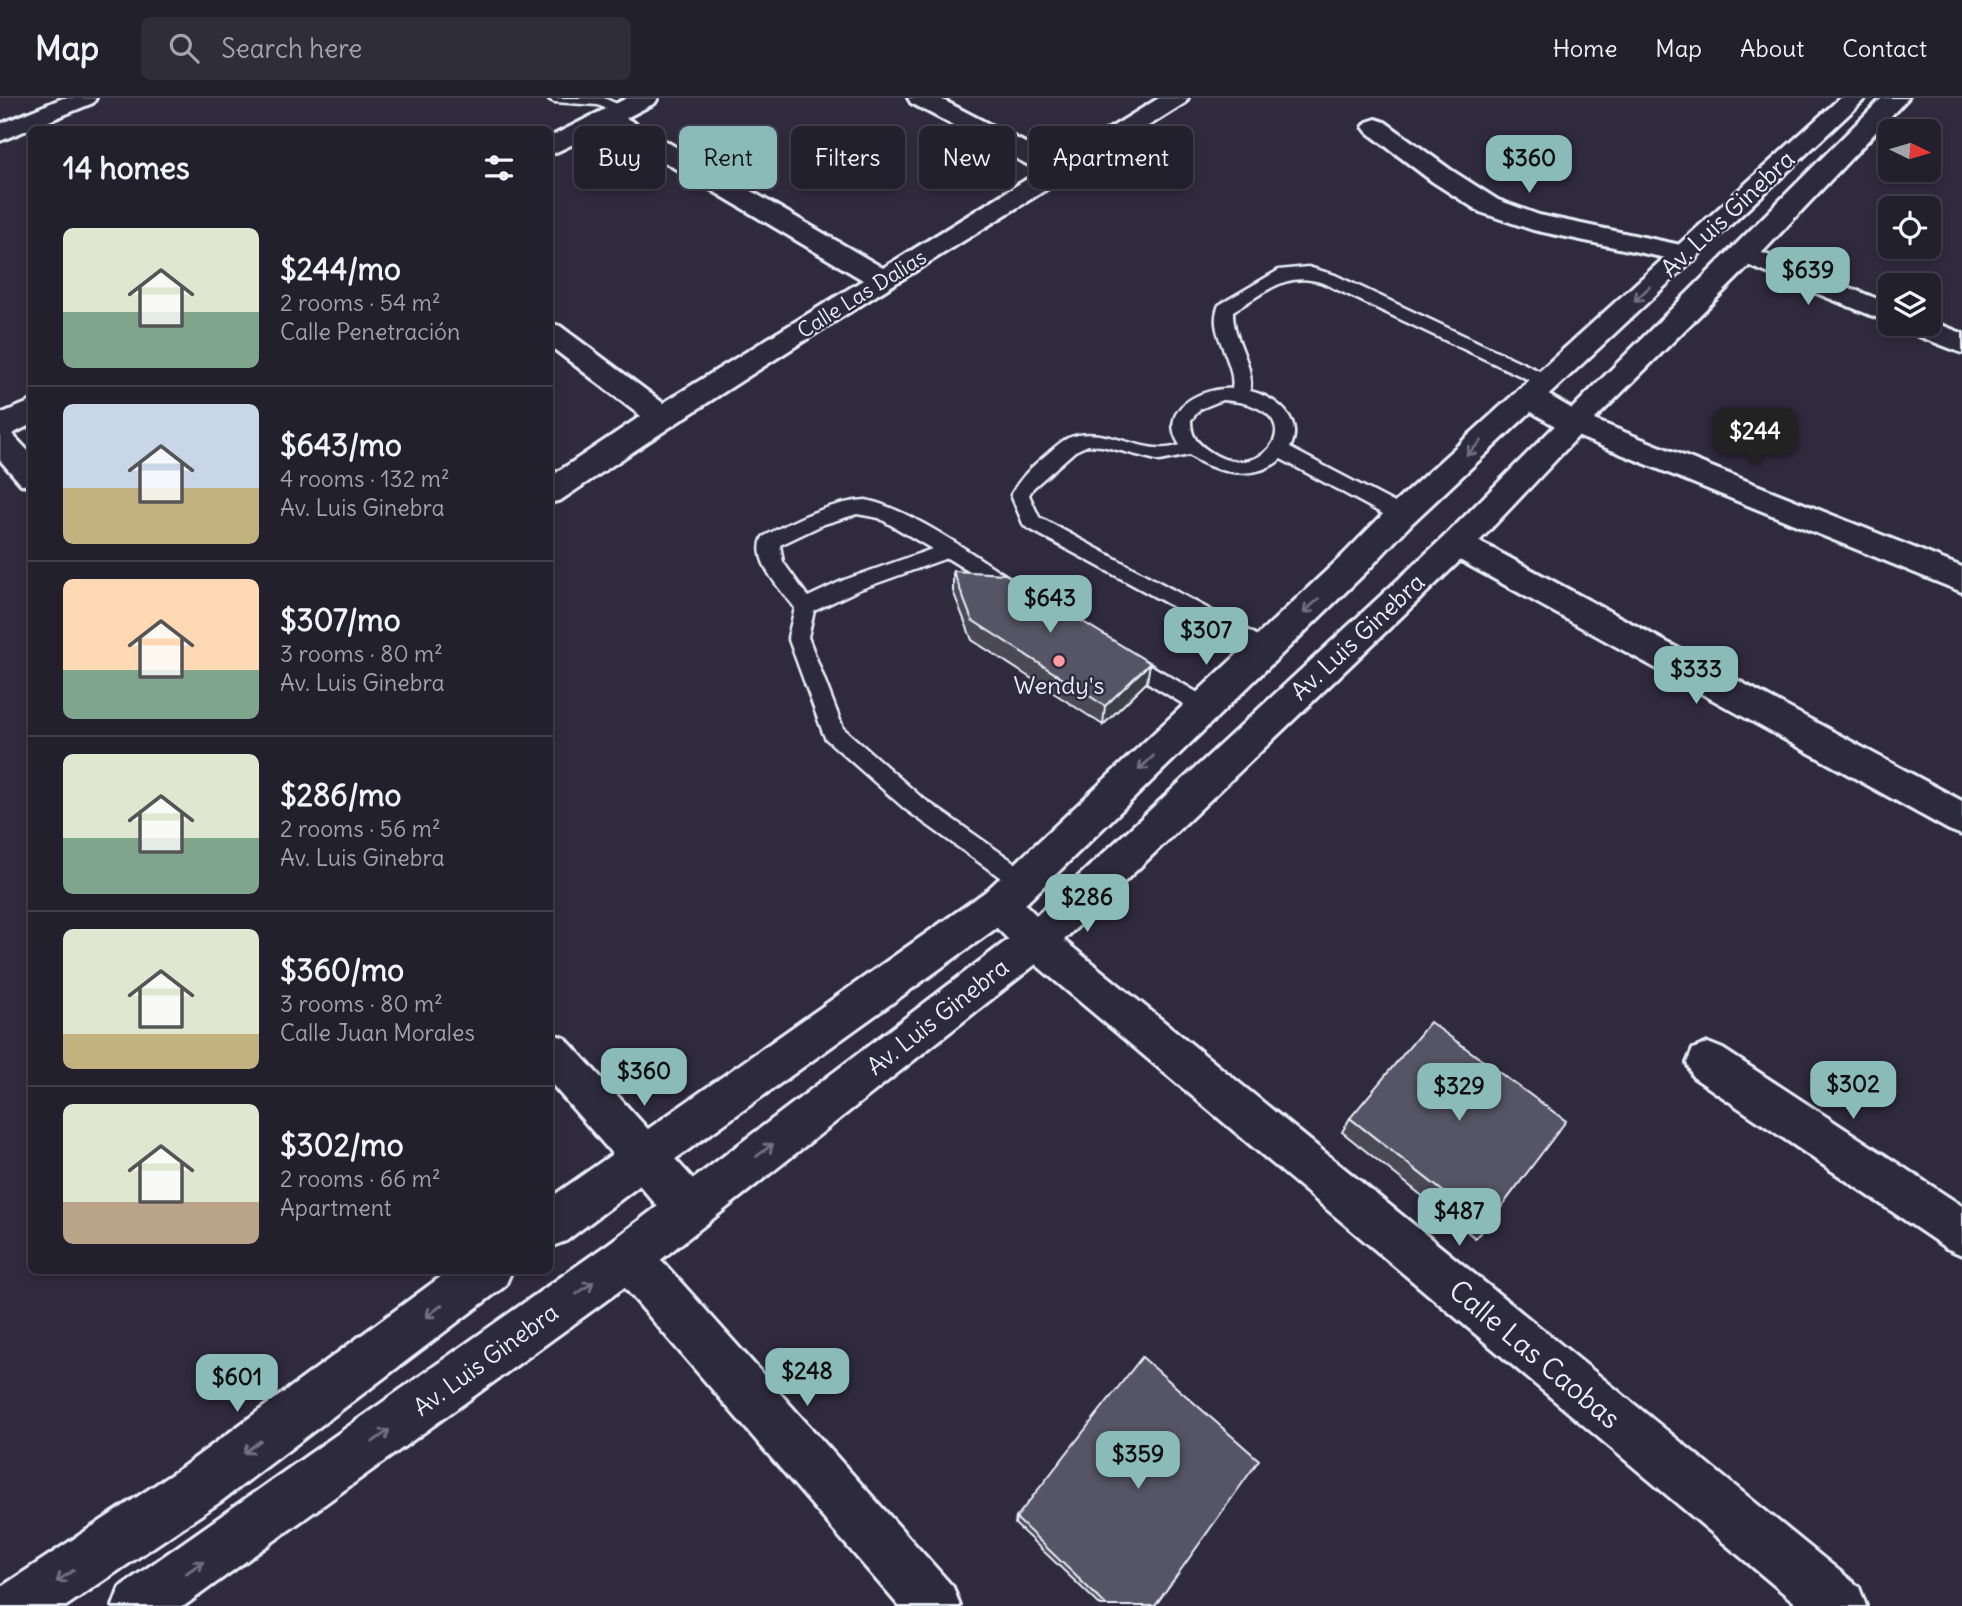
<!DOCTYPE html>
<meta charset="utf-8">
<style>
body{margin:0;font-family:Delius,sans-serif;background:#2f2d3a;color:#f1f3f6;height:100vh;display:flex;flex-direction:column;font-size:26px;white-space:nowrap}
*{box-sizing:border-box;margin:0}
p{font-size:23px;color:#a3a3aa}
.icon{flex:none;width:38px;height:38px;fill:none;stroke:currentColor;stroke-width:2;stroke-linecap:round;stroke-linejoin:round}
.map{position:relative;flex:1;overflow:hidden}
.sheet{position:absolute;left:28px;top:28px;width:525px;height:1148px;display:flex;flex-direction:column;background:#23202e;border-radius:10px;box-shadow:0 4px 10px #0003,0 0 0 2px #403e4a}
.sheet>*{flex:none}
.guide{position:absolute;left:574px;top:28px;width:665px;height:63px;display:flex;gap:14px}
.needle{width:46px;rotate:95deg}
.buttons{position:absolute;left:1878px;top:21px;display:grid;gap:14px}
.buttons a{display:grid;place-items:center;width:63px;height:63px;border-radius:10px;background:#23202e;box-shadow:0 4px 10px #0003,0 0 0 2px #403e4a;font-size:35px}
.price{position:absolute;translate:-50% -60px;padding:0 16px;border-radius:14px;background:#8bbbb9;color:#111;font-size:23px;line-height:46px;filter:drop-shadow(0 2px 4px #0008)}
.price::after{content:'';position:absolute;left:50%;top:42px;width:21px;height:16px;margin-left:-10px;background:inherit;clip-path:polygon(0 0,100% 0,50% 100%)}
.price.current{background:#222;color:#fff}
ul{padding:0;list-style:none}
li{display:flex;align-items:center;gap:21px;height:175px;padding:0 35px}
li+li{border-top:2px solid #403e4a}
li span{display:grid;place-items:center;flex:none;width:196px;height:140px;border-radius:10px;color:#555}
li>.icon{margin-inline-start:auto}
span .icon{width:84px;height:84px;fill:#fffc;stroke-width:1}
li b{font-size:30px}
h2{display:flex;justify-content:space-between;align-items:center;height:84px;padding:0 35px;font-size:30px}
.chip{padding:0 24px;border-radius:10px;background:#23202e;box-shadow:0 4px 10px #0003,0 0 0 2px #403e4a;font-size:24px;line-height:63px}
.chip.current{background:#8bbbb9;color:#111}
header{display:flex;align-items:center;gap:42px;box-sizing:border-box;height:98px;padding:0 35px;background:#23202e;border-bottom:2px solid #403e4a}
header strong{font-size:33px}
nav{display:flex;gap:38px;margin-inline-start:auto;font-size:24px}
.search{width:490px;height:63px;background:#2f2d3a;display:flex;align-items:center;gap:18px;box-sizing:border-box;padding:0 24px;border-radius:10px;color:#a3a3aa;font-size:26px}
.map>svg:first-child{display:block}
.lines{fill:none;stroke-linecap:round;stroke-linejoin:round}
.service-casing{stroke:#e8f1f8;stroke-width:5}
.minor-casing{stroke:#e8f1f8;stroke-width:6}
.tertiary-casing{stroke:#e8f1f8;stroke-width:6}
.service{fill:#2f2a3d;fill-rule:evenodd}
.minor{fill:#2f2a3d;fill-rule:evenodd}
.tertiary{fill:#2f2a3d;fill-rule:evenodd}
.wall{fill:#4b4957;stroke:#e8f1f8;stroke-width:2}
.shaded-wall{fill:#3d3c47;stroke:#e8f1f8;stroke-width:2}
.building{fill:#575565;stroke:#e8f1f8;stroke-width:2}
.oneway{stroke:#70707e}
.poi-dot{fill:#ff9aa2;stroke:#2f2a3d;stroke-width:2.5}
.labels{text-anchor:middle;stroke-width:5;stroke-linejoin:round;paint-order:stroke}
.far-street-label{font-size:21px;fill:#e8f1f8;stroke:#2f2a3d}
.street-label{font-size:24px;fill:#e8f1f8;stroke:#2f2a3d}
.poi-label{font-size:24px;fill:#e8f1f8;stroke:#2f2a3d}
.near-street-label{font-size:28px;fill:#e8f1f8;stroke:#2f2a3d}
</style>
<header>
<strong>Map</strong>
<div class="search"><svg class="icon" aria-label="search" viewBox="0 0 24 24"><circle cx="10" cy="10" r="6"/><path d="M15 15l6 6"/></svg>Search here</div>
<nav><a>Home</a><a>Map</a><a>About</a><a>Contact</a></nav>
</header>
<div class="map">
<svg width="1962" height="1508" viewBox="0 0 1962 1508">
<rect width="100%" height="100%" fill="#2f2a3d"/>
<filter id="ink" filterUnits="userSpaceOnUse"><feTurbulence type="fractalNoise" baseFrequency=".0143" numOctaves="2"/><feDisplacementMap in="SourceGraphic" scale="14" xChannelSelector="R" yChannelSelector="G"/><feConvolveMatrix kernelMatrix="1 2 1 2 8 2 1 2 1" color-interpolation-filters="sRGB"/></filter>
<g filter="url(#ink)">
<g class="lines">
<defs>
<g id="service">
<path d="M547,0H604L630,12L623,16L597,7L554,4Z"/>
<path d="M1308,169L1335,177L1552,279L1555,283L1546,289L1540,287L1323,185C1286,172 1265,195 1233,213C1232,242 1255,265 1250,293C1275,299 1305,321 1290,350L1408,412L1411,417L1408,422H1394L1281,361C1255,384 1214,375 1189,357L1160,363L1102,348L1088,347L1075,353L1033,390L1029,397L1039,419L1273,546L1276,551L1273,556L1266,559L1024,428L1011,397C1020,380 1031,369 1046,357C1053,351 1060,344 1068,340C1107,325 1143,361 1180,347C1156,311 1202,289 1232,291C1237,263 1206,234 1219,207L1279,172ZM1222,302C1321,308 1264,392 1209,353C1196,344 1191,338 1191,322L1200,311Z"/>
<path d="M866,402C915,413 974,458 1018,485L1021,490L1018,495L1011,497L1004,495L947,460L858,492L814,513L808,539L843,630L921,699L1031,776L1035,783L1031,790L1023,793L1015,790L905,711L826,641L823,635L788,539L795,510C782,493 751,462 763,439C794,422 830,404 866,402ZM857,416L879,420L932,451L844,482L808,499L783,464L780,447L824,426Z"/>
<path d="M1121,550L1212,603L1216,609L1212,615L1205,617L1198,615L1114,564L1111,558L1114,552Z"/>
</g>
<g id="minor">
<path d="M63,0H96L93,5L0,43V26Z"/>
<path d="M627,0H658L655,5L626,20L883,170L1040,73L911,5L908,0H939L1058,62L1159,0H1188L1185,5C976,136 765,263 561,402L550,405V379L641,318L550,248V225L560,228L663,305L863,182L607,30L550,57V39Z"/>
<path d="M1376,21L1385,24L1451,72L1498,102L1539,117L1695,150L1699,156L1695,162L1685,164L1533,132L1480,114L1433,84L1367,34L1363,29L1367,24Z"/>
<path d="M1745,148L1890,206V225L1735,162L1731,156L1735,150Z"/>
<path d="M1928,222L1962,235V255L1903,232L1899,226H1928Z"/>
<path d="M1529,289L1540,292L1584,318L1962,469V494L1562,332L1518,306L1514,299L1518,292Z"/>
<path d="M32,303V326L12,336L32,357V389L21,386L0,362V316Z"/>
<path d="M1457,434L1469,438L1962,703V737L1949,732L1445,454L1441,446L1445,438Z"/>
<path d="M999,789L1013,794L1050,831L1859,1489L1866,1508H1799L1022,855L985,818L979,806L985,794Z"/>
<path d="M550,935L565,940L705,1094L712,1110L705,1126L689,1132L673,1126L550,984Z"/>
<path d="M1708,945L1723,951L1962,1108V1157L1946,1150L1693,979L1687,965L1693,951Z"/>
<path d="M628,1136L644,1143L953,1489L960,1508H899L612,1175L605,1159L612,1143Z"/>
</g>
<g id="tertiary">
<path d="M1840,0H1866L1412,425L1367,473L1013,818L660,1072L566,1143L550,1149V1100L985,794L1343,457L1390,409Z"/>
<path d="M1882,0H1908L1755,162L1584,332L1469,454L1050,855L644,1175L184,1508H113L120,1489L612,1143L1022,831L1445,438Z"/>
<path d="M450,1172H512L505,1188L220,1404L66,1508H0L1,1489L184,1368Z"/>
</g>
</defs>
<use href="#service" class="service-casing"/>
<use href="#minor" class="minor-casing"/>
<use href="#tertiary" class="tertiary-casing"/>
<use href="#service" class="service"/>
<use href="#minor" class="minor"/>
<use href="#tertiary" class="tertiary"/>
</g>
<g class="wall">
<path d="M953,473L1147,584L1103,627L972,542L953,493Z"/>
<path d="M1350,1020L1487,1128L1475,1140L1342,1034Z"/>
<path d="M1016,1420L1155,1508H1101L1015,1426Z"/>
</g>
<path class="shaded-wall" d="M1150,565L1147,584L1103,627L1105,608Z"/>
<g class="building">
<path d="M953,473L1005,476L1150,565L1105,608L972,522Z"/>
<path d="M1430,924L1566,1023L1487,1128L1350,1020Z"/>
<path d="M1142,1259L1259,1362L1155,1508H1107L1016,1420Z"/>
</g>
<defs><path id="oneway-shaft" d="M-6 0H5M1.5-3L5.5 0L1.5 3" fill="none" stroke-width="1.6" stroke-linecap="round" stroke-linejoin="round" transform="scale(1.75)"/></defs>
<g class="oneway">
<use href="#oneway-shaft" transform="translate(1642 196) rotate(137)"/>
<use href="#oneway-shaft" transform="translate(1474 350) rotate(137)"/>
<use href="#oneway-shaft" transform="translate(1311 508) rotate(136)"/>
<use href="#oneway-shaft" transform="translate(1146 665) rotate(136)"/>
<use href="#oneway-shaft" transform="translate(765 1052) rotate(-38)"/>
<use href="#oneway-shaft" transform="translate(585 1190) rotate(-36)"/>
<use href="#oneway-shaft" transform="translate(434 1213) rotate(143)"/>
<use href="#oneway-shaft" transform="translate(381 1338) rotate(-36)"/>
<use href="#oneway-shaft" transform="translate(252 1349) rotate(143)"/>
<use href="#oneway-shaft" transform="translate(195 1469) rotate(-35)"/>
<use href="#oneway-shaft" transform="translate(65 1478) rotate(146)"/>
</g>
</g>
<circle class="poi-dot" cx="1059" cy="563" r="7"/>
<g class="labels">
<g class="far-street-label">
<text transform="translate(862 196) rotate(-32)" y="7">Calle Las Dalias</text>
</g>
<g class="street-label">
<text transform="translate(1728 116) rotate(-43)" y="8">Av. Luis Ginebra</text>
<text transform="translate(1358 539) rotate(-43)" y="8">Av. Luis Ginebra</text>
<text transform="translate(938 919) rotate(-38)" y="8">Av. Luis Ginebra</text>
<text transform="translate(486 1262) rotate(-36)" y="8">Av. Luis Ginebra</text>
</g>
<g class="poi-label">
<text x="1059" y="596">Wendy's</text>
</g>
<g class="near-street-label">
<text transform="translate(1535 1256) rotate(40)" y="10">Calle Las Caobas</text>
</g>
</g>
</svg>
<div class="buttons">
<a><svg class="needle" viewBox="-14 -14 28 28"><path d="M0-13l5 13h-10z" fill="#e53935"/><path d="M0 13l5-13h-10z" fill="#a3a3aa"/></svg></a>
<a><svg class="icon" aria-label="locate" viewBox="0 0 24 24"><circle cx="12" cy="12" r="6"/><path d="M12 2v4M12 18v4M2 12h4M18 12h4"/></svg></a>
<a><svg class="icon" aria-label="layers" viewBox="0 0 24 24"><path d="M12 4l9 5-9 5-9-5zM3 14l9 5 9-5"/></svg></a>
</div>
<b class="price" style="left:1529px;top:97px">$360</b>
<b class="price" style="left:1808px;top:209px">$639</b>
<b class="price current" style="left:1755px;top:370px">$244</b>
<b class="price" style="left:1050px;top:537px">$643</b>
<b class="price" style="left:1206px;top:569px">$307</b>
<b class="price" style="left:1696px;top:608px">$333</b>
<b class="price" style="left:1087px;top:836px">$286</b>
<b class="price" style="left:644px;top:1010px">$360</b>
<b class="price" style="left:1853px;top:1023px">$302</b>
<b class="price" style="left:1459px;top:1025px">$329</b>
<b class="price" style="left:1459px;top:1150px">$487</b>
<b class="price" style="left:807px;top:1310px">$248</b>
<b class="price" style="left:237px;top:1316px">$601</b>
<b class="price" style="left:1138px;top:1393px">$359</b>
<div class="guide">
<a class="chip">Buy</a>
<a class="chip current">Rent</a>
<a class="chip">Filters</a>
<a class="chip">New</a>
<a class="chip">Apartment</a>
</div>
<section class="sheet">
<h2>14 homes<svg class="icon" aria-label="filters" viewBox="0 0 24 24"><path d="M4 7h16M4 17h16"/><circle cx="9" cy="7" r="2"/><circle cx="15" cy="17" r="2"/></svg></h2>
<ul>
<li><span style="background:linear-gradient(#dfe7d0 60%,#7fa58c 0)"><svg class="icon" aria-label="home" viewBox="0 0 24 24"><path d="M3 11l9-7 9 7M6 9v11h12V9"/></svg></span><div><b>$244/mo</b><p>2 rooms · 54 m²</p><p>Calle Penetración</p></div></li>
<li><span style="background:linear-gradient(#c9d6e8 60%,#c2b280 0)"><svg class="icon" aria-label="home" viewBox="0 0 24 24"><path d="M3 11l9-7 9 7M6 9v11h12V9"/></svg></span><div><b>$643/mo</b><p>4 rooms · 132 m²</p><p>Av. Luis Ginebra</p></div></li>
<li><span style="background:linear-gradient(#ffd9b3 65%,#7fa58c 0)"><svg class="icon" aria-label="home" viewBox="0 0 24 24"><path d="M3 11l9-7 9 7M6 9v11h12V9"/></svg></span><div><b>$307/mo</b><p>3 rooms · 80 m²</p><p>Av. Luis Ginebra</p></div></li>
<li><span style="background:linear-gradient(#dfe7d0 60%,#7fa58c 0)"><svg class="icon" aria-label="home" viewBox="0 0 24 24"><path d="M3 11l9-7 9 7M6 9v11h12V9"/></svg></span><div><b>$286/mo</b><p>2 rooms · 56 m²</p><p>Av. Luis Ginebra</p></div></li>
<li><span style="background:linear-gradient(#dfe7d0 75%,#c2b280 0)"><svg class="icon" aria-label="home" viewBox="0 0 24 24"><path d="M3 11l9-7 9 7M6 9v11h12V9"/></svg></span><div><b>$360/mo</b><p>3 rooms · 80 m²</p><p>Calle Juan Morales</p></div></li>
<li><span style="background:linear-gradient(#dfe7d0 70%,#b9a48a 0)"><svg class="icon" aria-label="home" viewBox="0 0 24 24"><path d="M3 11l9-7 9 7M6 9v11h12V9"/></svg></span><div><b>$302/mo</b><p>2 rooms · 66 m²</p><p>Apartment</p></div></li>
</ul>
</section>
</div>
